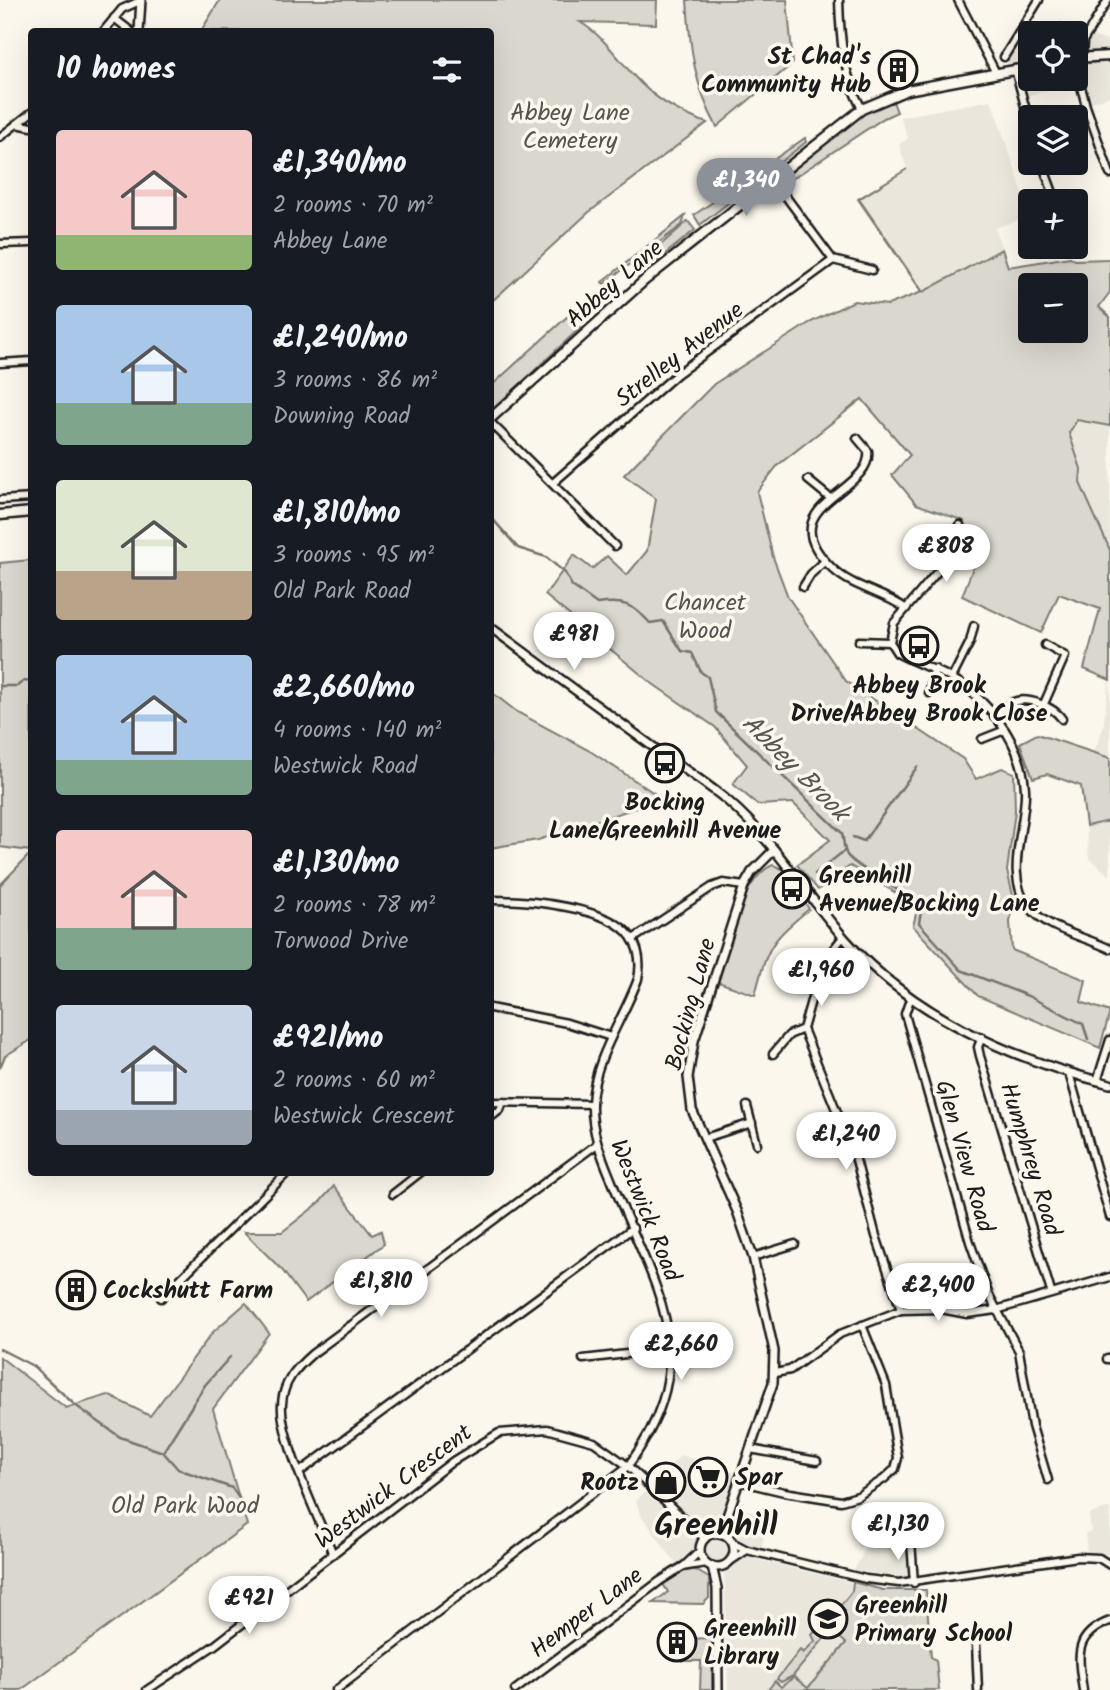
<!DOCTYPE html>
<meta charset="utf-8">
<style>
body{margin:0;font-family:Kalam,sans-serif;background:#242831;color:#f1f3f6;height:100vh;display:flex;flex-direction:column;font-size:26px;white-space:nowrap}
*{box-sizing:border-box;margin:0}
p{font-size:23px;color:#9ea1a6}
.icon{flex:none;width:38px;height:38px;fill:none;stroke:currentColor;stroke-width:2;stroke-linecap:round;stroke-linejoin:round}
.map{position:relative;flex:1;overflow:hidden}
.details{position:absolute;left:28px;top:28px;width:466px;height:1148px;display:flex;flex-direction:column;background:#171b24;border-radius:7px;box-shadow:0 7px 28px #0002}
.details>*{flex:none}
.tools{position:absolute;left:1018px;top:21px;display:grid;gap:14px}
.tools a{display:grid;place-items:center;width:70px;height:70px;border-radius:7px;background:#171b24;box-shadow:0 7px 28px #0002;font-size:35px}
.price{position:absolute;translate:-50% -60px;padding:0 16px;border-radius:24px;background:#fff;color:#222;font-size:23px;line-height:46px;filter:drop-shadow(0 2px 4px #0008)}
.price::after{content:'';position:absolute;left:50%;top:42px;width:21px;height:16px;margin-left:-10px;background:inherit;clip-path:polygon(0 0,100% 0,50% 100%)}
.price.selected{background:#8c9099;color:#fff}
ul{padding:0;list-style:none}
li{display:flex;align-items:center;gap:21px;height:175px;padding:0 28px}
li span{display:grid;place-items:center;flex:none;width:196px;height:140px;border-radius:7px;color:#555}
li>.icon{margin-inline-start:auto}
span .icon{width:84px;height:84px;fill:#fffc;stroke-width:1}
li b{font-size:30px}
h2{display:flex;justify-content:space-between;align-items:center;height:84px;padding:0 28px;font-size:30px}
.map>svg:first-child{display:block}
.built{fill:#eae6dc}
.green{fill:#dad7ce;stroke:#7b7a75;stroke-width:2;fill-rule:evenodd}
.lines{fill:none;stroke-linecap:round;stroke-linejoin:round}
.stream{stroke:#74726e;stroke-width:2.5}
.minor-casing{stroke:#1c1c1c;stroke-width:11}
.tertiary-casing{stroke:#1c1c1c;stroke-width:12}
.secondary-casing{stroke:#1c1c1c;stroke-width:13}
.minor{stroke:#fbf7ec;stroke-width:6}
.tertiary{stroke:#fbf7ec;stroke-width:7}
.secondary{stroke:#fbf7ec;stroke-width:8}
.labels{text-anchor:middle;stroke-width:7;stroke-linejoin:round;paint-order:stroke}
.poi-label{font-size:24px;font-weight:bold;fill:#1c1c1c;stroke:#fbf7ec;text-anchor:start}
.park-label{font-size:24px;fill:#555451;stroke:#fbf7ec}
.street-label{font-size:24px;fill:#1c1c1c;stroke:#fbf7ec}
.water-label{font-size:26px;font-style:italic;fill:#575653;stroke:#fbf7ec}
.district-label{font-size:32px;font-weight:bold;fill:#1c1c1c;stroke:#fbf7ec}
</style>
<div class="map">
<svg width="1110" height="1690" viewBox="0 0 1110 1690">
<rect width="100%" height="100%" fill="#fbf7ec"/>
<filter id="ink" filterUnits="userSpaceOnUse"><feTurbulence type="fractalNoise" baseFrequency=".0143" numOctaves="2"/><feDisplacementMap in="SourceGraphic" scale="14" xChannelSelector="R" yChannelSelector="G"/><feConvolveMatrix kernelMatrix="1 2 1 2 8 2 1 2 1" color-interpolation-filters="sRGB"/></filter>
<g filter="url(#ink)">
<g class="built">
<path d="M1061,21L1086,35L1110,41V96L1085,104L1079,84L1021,97L1015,69L1004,57L1025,22L1044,33H1031V79H1076V33H1053Z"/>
<path d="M991,100L1031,216L995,228L1002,249L923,292L859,199L907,169L899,145L908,138L900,117Z"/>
<path d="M1077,420L1110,426V550L1080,482L1081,468L1068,433Z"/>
<path d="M1109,680H1110V758L1093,754L1103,729Z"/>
<path d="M1110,821V876L1089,858L1086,826Z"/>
<path d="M681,1455L740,1475L730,1505L768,1516L759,1560L883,1590H926L931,1657L936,1660L939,1690H728L724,1572L698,1565L682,1572L641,1515L636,1501Z"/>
<path d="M1110,1508V1554H1087L1085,1533L1091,1532L1089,1514Z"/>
<path d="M901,1512L910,1576L896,1577L854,1570L871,1539L866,1532Z"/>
</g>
<g class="green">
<path d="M220,0H657L656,24L580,22C603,36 616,56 634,76C654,99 678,113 707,123L588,213L490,303V32L201,31Z"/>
<path d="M687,0H787L793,63L717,127C694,86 690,47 687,0Z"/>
<path d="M892,99L897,112L884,118L783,185L781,180L784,175L869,108Z"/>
<path d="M805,138L806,142L700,225L694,215Z"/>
<path d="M907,169L859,199L923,292L1002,249L1008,267L1070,257L1075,260L1110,259V292L1099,307L1110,317V426L1077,420L1069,433L1081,469L1080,483L1110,550V680L1084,669L1100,609L1059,594L1041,633L962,596L984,540L962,534L964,521L916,504L892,475L910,455L862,399L778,465L757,492L773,557L788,597L846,681L963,759L976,779L1002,768L1014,773L1015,811L1007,871L1014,899L1010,922L1012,950L1086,980L1081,1002L1110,1012L1100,1048L978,996L913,926L918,906L850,866L818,890L797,865L830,840L793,803L758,805L733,784L747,765L715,727L650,682L545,595L574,555L592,569L607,556L627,575L647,551L656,499L624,475L714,384L809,323L854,301L888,305L922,292L858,199ZM1031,285H1076V331H1031Z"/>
<path d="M685,216L682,225L604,284L602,282Z"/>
<path d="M688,221L695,230L653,264L648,256Z"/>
<path d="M569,315L580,328L490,412V387Z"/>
<path d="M31,560H32L31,851L0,847V563Z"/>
<path d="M490,691L517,712L590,751L663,799L538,840L490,848Z"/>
<path d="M1037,734L1110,758V821L1086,826L1081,786L1047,774L1033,778L1020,743Z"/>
<path d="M31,853V1040L5,1056L0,1068V885Z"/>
<path d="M773,865L785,870L809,909C770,942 768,945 755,995L718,982C728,950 740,878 773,865Z"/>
<path d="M334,1186L372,1235L381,1231L384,1244L306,1302L282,1270L244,1232H282L319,1203Z"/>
<path d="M246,1303L269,1333L213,1409L247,1525L21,1690H0V1357L66,1408L108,1395L150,1416L213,1332Z"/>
<path d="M690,1567L709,1578V1598L703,1604L653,1603L668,1592L663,1584Z"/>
<path d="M853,1582L883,1590H926L931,1657L936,1660L939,1690H768L775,1681L781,1687L794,1677L808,1688L846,1643L831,1630L793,1676L781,1682L777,1679L800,1650L803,1653L815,1641L812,1635L834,1608L842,1611L833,1628L845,1611L840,1606L852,1591Z"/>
<path d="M712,1638V1690H700L701,1661H683V1639Z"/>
</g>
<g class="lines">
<g class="stream">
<path d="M490,516L518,548L546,557L565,573L572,586L597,604C622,600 633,604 650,623L663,621L682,651L692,653L701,672L708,677L716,712L842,833C844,840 843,848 847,855C854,866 906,894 922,905L919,923L961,970L1028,996L1083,1024L1088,1039"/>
<path d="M0,686H17L24,681L32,682"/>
<path d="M853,837L864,841L917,767"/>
<path d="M815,874L844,851"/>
<path d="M0,1349L33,1366L75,1405L120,1437L163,1452L178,1469L232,1488L249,1513"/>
<path d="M163,1452L205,1385L230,1357"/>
</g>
<defs>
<g id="minor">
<path d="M839,0C840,38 843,75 862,109"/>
<path d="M958,0L996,73"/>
<path d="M114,18L132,32"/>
<path d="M103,32L122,9L140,1"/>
<path d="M1004,57L1039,0"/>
<path d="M1082,57L1083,41L1108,0"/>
<path d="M1076,67L1086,106L1110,174"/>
<path d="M1015,69L1031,129"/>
<path d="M16,124L32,127"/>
<path d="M0,137L32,112"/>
<path d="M1042,163L1056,201"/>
<path d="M772,178L833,260L872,270"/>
<path d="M0,244L32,243"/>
<path d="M0,363L32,361"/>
<path d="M490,422L615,546"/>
<path d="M857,438L868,451C874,493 765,505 833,569C853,588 883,592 905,608"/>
<path d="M808,480L830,498"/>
<path d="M553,483L677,374L833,260"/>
<path d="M0,500L32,498"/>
<path d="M960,525L943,565L894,623L890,642L897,653C920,666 947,672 968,689C998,713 1023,750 1025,789C1027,825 1002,877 1030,908C1050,931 1084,936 1110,949"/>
<path d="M803,587L811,574L825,561"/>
<path d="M859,641L890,642"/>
<path d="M952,678L970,642L974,626"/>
<path d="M929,693L935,669"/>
<path d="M1043,706L1065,656L1045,645"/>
<path d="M994,716C1000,711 1007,705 1013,702C1028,696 1054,707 1062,719"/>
<path d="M982,739L1005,730"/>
<path d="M633,939L712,887L723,883L744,886"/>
<path d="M910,999L905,1014L970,1242L988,1293L1019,1351L1032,1426L1048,1480"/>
<path d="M490,1008L567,1023L611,1037"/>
<path d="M803,1029L855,1156L876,1236L901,1310"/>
<path d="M982,1037L978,1047L980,1056L1051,1292"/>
<path d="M773,1054L789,1035L803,1029L821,965L843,937"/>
<path d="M1069,1073L1110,1217"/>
<path d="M1097,1081L1110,1040"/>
<path d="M490,1102L592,1104"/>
<path d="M747,1106L757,1144"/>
<path d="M490,1118L500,1110L503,1102"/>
<path d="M705,1138L752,1123"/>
<path d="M393,1194L421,1172"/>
<path d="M753,1257L795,1244"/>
<path d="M161,1298L288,1172"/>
<path d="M583,1359L671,1349"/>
<path d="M1107,1359H1110"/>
<path d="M775,1373L790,1370L840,1334L901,1310L941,1309L967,1314L996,1310L1110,1277"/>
<path d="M750,1449L817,1461"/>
<path d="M301,1471L633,1228"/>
<path d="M738,1481L784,1492L841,1501L858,1496L884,1479L895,1469L898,1458L886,1385L862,1325"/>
<path d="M911,1541L914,1583"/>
<path d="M732,1542L747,1550L866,1579L899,1583L1078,1557L1099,1558L1110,1565"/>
<path d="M333,1554C319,1519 279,1437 282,1404C283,1382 296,1368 312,1354L597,1144"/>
<path d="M732,1560L747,1550"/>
<path d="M684,1566L700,1551"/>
<path d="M969,1636L976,1644L978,1690"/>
<path d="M147,1690L215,1645L453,1461L499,1433L547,1429L594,1442L628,1466L705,1539"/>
<path d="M336,1690L628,1466C709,1354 654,1289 611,1179C601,1155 591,1130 592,1103C594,1058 623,1020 638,979C641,964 640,950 631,937C610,906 525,900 490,900"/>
<path d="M515,1690L660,1581L682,1567L706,1563"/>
<path d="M1083,1690C1078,1656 1073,1635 1110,1621"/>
</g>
<g id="tertiary">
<path d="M139,32L141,0"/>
<path d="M490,627C545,668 601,709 656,749C680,767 707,783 729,802C774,841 806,895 845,939C912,1015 1013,1060 1110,1084"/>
<circle cx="717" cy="1550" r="17"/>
<path d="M715,1534L726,1519L773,1383L774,1351L753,1257L737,1211L692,1110L688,1077L694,1041L744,886L752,872L774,850"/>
<path d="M712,1566L717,1588L718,1690"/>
</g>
<g id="secondary">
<path d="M1076,58L1110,56"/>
<path d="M490,419L645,280L862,109L907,90L1031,67"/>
<path d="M0,515L32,512"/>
</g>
</defs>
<use href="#minor" class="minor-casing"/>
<use href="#tertiary" class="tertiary-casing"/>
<use href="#secondary" class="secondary-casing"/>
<use href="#minor" class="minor"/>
<use href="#tertiary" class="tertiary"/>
<use href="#secondary" class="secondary"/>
</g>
</g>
<defs>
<symbol id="building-ring" viewBox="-11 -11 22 22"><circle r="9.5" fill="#fbf7ec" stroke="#1c1c1c" stroke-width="1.5"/><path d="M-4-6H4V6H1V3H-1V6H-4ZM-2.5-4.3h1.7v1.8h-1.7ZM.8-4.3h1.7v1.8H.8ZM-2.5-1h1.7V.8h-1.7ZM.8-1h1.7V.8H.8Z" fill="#1c1c1c"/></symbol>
<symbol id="bus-ring" viewBox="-11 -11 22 22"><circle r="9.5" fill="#fbf7ec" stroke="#1c1c1c" stroke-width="1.5"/><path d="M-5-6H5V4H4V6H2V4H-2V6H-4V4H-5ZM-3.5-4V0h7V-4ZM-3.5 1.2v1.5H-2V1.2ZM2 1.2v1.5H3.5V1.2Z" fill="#1c1c1c"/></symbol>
<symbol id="supermarket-ring" viewBox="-11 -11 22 22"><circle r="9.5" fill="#fbf7ec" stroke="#1c1c1c" stroke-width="1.5"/><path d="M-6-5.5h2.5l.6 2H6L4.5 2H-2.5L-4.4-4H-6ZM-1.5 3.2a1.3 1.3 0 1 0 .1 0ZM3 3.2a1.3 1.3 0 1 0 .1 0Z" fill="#1c1c1c"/></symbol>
<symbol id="shop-ring" viewBox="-11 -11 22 22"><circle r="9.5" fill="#fbf7ec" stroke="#1c1c1c" stroke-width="1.5"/><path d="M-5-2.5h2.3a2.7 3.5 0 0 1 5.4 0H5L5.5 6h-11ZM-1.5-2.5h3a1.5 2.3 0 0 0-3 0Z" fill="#1c1c1c"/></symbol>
<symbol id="school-ring" viewBox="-11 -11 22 22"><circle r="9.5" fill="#fbf7ec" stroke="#1c1c1c" stroke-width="1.5"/><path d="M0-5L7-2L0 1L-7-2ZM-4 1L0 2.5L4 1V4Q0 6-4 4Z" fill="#1c1c1c"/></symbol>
</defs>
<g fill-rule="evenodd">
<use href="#building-ring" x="876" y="48" width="44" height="44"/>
<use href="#bus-ring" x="897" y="624" width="44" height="44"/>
<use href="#bus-ring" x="643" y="741" width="44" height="44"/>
<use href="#bus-ring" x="770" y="867" width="44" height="44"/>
<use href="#building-ring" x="54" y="1268" width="44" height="44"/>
<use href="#supermarket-ring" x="686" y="1455" width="44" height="44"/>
<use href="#shop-ring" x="644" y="1460" width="44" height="44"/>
<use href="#school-ring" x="806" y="1597" width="44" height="44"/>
<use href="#building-ring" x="655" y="1620" width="44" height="44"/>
</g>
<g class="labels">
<g class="poi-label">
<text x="871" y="64" text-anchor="end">St Chad's<tspan x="871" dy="28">Community Hub</tspan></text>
<text x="919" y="693" text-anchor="middle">Abbey Brook<tspan x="919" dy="28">Drive/Abbey Brook Close</tspan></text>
<text x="665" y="810" text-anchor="middle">Bocking<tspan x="665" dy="28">Lane/Greenhill Avenue</tspan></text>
<text x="819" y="883">Greenhill<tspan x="819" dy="28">Avenue/Bocking Lane</tspan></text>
<text x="103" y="1298">Cockshutt Farm</text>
<text x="735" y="1485">Spar</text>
<text x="639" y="1490" text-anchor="end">Rootz</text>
<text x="855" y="1613">Greenhill<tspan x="855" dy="28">Primary School</tspan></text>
<text x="704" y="1636">Greenhill<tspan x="704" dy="28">Library</tspan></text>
</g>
<g class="park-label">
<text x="570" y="120">Abbey Lane<tspan x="570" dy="28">Cemetery</tspan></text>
<text x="705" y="610">Chancet<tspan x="705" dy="28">Wood</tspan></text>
<text x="185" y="1513">Old Park Wood</text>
</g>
<g class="street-label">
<text transform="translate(614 283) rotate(-41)" y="8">Abbey Lane</text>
<text transform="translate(679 354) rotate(-38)" y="8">Strelley Avenue</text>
<text transform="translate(690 1004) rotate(-75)" y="8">Bocking Lane</text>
<text transform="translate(965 1156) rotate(74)" y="8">Glen View Road</text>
<text transform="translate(1031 1159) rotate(73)" y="8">Humphrey Road</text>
<text transform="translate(646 1210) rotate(68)" y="8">Westwick Road</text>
<text transform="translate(393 1486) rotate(-37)" y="8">Westwick Crescent</text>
<text transform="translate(586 1612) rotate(-37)" y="8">Hemper Lane</text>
</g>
<g class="water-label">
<text transform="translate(796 767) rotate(45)" y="9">Abbey Brook</text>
</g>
<g class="district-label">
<text x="716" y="1535">Greenhill</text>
</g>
</g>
</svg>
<div class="tools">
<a><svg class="icon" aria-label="locate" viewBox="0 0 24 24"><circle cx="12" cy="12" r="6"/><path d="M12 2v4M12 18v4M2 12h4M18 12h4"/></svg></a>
<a><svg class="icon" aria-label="layers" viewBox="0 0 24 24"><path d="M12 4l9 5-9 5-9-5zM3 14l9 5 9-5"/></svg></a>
<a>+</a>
<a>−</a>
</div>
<b class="price selected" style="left:746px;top:218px">£1,340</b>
<b class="price" style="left:946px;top:584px">£808</b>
<b class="price" style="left:574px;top:672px">£981</b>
<b class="price" style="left:821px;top:1008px">£1,960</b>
<b class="price" style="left:846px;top:1172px">£1,240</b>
<b class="price" style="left:381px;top:1319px">£1,810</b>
<b class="price" style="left:938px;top:1323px">£2,400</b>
<b class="price" style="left:681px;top:1382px">£2,660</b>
<b class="price" style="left:898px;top:1562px">£1,130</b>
<b class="price" style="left:249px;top:1636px">£921</b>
<section class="details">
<h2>10 homes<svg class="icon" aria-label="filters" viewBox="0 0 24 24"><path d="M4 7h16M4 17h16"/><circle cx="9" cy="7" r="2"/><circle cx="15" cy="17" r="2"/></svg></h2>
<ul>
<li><span style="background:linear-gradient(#f6c9c9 75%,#8fb573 0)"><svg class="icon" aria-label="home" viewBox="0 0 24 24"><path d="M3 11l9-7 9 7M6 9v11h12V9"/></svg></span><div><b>£1,340/mo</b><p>2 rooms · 70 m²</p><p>Abbey Lane</p></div></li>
<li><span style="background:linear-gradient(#a9c7e8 70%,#7fa58c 0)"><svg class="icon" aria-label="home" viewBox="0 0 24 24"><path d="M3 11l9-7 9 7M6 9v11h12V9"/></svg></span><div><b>£1,240/mo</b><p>3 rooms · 86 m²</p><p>Downing Road</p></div></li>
<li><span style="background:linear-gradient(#dfe7d0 65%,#b9a48a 0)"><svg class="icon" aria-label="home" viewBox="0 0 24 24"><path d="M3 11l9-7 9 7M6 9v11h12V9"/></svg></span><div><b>£1,810/mo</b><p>3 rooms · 95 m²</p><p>Old Park Road</p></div></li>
<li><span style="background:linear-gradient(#a9c7e8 75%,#7fa58c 0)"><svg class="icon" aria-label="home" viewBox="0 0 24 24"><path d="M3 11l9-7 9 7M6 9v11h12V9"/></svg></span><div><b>£2,660/mo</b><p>4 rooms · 140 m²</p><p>Westwick Road</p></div></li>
<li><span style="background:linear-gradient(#f6c9c9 70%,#7fa58c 0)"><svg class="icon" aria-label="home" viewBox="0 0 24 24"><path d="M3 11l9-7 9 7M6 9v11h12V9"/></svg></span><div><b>£1,130/mo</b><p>2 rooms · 78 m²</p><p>Torwood Drive</p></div></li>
<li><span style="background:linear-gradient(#c9d6e8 75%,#9aa5b1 0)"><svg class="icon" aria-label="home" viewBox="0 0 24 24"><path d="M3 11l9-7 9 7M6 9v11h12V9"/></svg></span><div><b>£921/mo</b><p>2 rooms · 60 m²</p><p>Westwick Crescent</p></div></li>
</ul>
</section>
</div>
